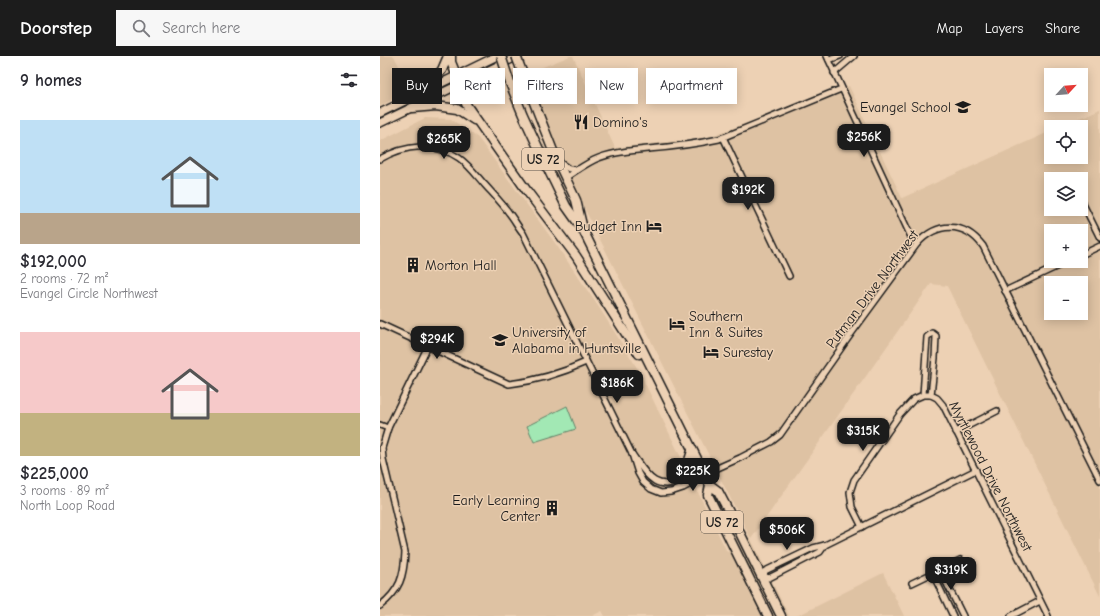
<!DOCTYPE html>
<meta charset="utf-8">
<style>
body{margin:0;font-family:"Comic Neue",sans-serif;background:#f7f7f7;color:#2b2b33;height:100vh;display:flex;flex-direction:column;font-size:15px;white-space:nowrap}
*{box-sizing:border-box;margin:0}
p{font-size:13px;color:#7c7c81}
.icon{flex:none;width:22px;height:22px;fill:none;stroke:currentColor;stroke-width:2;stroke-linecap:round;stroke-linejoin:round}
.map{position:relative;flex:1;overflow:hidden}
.panel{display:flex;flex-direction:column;background:#fff;width:380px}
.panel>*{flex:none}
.banner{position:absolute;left:12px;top:12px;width:380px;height:36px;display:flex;gap:8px}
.needle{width:26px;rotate:64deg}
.tools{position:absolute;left:664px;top:12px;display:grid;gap:8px}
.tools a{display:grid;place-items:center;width:44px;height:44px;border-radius:0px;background:#fff;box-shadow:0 2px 10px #0003;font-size:20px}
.price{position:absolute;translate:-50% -34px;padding:0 9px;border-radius:8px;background:#1c1c1c;color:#fff;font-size:13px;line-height:26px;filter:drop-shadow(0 1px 2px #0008)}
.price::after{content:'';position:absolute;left:50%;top:24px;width:12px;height:9px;margin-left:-6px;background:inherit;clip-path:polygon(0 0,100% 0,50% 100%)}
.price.current{background:#222;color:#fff}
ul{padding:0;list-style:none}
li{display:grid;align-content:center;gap:8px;height:212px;padding:0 20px}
li span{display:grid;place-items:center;height:124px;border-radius:0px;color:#555}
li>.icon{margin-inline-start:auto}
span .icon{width:72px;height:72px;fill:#fffc;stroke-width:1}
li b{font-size:17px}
h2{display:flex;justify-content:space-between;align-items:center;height:48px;padding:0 20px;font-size:17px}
.pill{padding:0 14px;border-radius:0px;background:#fff;box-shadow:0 2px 10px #0003;font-size:14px;line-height:36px}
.pill.current{background:#1c1c1c;color:#fff}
header{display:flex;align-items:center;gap:24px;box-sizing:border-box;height:56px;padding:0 20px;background:#1c1c1c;color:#fff}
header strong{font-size:19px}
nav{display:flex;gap:22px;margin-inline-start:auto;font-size:14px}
.search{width:280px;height:36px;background:#f7f7f7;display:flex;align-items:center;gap:10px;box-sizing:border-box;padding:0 14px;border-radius:0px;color:#7c7c81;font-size:15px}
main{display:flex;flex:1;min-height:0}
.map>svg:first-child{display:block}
.built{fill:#dec2a3;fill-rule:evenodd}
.green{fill:#a2e8b4;stroke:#5f8268}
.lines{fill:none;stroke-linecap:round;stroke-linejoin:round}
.minor-casing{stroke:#1c1c1c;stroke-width:8}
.major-casing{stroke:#1c1c1c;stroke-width:10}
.highway-casing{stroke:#1c1c1c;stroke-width:11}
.minor{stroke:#edd1b4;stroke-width:5}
.major{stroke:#edd1b4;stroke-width:7}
.highway{stroke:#edd1b4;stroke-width:8}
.highway-bridge-casing{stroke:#1c1c1c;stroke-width:11;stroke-linecap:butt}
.highway-bridge{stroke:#edd1b4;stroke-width:8}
.labels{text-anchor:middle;stroke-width:3;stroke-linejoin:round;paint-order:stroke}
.shield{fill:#edd1b4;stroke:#5b524a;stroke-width:1}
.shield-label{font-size:13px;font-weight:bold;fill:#1c1c1c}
.poi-label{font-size:14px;fill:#1c1c1c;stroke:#edd1b4;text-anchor:start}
.street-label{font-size:14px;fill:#1c1c1c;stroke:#edd1b4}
</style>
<header>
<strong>Doorstep</strong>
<div class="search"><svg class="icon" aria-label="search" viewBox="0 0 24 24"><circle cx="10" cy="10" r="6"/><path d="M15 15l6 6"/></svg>Search here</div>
<nav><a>Map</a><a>Layers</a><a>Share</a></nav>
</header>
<main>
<section class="panel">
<h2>9 homes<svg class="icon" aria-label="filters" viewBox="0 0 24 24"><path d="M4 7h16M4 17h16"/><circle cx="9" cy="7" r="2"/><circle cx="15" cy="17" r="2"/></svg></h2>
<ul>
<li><span style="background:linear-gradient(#bfe0f5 75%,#b9a48a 0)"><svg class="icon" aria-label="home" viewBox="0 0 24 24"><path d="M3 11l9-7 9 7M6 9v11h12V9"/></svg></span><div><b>$192,000</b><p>2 rooms · 72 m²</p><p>Evangel Circle Northwest</p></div></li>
<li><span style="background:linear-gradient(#f6c9c9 65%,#c2b280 0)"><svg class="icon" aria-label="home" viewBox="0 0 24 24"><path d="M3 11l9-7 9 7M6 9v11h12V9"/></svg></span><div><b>$225,000</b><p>3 rooms · 89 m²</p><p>North Loop Road</p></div></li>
</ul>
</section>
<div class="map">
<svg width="720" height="560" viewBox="0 0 720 560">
<rect width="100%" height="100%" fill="#edd1b4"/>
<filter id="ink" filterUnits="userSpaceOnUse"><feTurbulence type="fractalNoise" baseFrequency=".025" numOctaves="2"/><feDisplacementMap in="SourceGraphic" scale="8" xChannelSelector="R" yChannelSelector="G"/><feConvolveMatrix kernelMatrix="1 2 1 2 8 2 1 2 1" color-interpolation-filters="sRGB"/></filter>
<g filter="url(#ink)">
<g class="built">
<path d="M0,0H14L31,34L0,50Z"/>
<path d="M190,0H193L235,92L328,81L469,30L522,142L671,75V101H701V71H680L720,53V540L567,230L551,228L371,483L409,560H225L222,555L212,560H0V85L45,62L71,63L98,82L175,187L220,253L259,315L347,496L371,483L183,110L159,48L148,17ZM671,123H701V153H671ZM671,175H701V205H671ZM671,227H701V257H671Z"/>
<path d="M503,517L524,560H417Z"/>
</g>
<path class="green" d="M187,350L196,373L154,386L147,370Z"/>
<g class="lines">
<defs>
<g id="minor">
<path d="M447,0L532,183L537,188"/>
<path d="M449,4L460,0"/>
<path d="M454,17L474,0"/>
<path d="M343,81L409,220"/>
<path d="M0,103C25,89 54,85 79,102C89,109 97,120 105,129C113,138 122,147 129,157C134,163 138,171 143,177L252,398C267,419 274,436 303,424C306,423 309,421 312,420C315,418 320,418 324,418"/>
<path d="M179,106L189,113H198"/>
<path d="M185,122C194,116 204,109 214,104C231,96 250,95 268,93C292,91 316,88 339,83L461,33"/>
<path d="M701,144L720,182"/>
<path d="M701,199L720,190"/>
<path d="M625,235L689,205"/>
<path d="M0,268L129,328C156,325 182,317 206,306"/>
<path d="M543,339L547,281L552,277L556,280L555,302L551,339"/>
<path d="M0,369L8,372"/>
<path d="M576,376L617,355"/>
<path d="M252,398L258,417L263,426L271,433L281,437L291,436L303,432L316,425L324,418L360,402L391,386L400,379L471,278L537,188C557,166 584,165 603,190L720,424"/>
<path d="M482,471L472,451L470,436L474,424L520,358L534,343L543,339H551L557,342L563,349L668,560"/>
<path d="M560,514L583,560"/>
<path d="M553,518L573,560"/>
<path d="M384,520L385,515L433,492L445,489L596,414"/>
<path d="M382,521L384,520L389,522L440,496L445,489"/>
<path d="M532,527L580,504"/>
<path d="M0,550C20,534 24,521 25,496L3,403L2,392L8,372L48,290"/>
<path d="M631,560L660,545"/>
</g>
<g id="major">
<path d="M0,57L117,0"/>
<path d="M0,67L138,0"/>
</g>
<g id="highway">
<path d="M71,0V6L80,28L82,38L87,50L147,135L196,200L259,298"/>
<path d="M144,21L175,100L196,144L202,169"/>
<path d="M130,27L143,59L170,117L186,150L203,174L330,429L338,435L361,479L401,560"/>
<path d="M32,42L50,27L62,14L68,0"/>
<path d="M32,52L56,50L77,53L94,64"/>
<path d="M297,426L305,417L312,395"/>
<path d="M330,429L328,439L388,560"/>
</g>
</defs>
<use href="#minor" class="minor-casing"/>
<use href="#major" class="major-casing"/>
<use href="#highway" class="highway-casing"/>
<use href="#minor" class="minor"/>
<use href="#major" class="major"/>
<use href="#highway" class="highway"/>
<defs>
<g id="highway-bridge">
<path d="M121,0L130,27"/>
<path d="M136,0L144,21"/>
</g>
</defs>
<use href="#highway-bridge" class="highway-bridge-casing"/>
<use href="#highway-bridge" class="highway-bridge"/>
</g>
</g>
<defs>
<symbol id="school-bare" viewBox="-9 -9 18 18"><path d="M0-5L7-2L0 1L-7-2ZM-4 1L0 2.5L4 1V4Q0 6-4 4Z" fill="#1c1c1c" stroke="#edd1b4" stroke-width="2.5" paint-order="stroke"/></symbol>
<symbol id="restaurant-bare" viewBox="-9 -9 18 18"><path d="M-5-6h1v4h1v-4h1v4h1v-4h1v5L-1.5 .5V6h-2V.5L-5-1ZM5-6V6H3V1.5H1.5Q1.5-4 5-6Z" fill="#1c1c1c" stroke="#edd1b4" stroke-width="2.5" paint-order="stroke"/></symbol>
<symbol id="hotel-bare" viewBox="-9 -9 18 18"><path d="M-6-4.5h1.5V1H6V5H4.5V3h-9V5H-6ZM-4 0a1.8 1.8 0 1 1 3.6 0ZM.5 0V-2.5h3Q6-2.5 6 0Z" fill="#1c1c1c" stroke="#edd1b4" stroke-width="2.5" paint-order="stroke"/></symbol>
<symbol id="building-bare" viewBox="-9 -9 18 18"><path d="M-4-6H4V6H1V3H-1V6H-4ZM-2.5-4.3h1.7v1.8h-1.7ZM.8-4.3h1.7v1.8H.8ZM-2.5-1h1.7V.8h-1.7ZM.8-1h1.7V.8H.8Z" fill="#1c1c1c" stroke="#edd1b4" stroke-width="2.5" paint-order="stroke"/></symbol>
<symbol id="university-bare" viewBox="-9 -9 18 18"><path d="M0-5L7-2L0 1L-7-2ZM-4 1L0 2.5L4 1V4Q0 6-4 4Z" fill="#1c1c1c" stroke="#edd1b4" stroke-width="2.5" paint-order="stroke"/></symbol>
</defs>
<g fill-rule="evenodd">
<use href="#school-bare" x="572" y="40" width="22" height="22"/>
<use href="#restaurant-bare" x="190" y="55" width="22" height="22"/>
<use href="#hotel-bare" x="263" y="159" width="22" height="22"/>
<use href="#building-bare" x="22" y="198" width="22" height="22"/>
<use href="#hotel-bare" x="286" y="257" width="22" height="22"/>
<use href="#university-bare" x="109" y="273" width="22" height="22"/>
<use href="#hotel-bare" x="320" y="285" width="22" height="22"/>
<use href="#building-bare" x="161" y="441" width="22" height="22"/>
</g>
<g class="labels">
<g class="shield">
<rect x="142" y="92" width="42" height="22" rx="3"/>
<rect x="321" y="455" width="42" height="22" rx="3"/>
</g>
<g class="shield-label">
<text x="163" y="108">US 72</text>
<text x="342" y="471">US 72</text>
</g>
<g class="poi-label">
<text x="571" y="56" text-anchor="end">Evangel School</text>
<text x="213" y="71">Domino's</text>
<text x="262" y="175" text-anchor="end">Budget Inn</text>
<text x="45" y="214">Morton Hall</text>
<text x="309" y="265">Southern<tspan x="309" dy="16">Inn &amp; Suites</tspan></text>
<text x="132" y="281">University of<tspan x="132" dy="16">Alabama in Huntsville</tspan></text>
<text x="343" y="301">Surestay</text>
<text x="160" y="449" text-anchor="end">Early Learning<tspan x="160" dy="16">Center</tspan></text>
</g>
<g class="street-label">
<text transform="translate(492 233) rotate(-53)" y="5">Putman Drive Northwest</text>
<text transform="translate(611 420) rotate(63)" y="5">Myrtlewood Drive Northwest</text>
</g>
</g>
</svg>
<div class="tools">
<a><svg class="needle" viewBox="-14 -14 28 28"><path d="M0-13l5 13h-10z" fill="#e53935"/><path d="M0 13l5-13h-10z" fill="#7c7c81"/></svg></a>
<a><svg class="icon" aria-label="locate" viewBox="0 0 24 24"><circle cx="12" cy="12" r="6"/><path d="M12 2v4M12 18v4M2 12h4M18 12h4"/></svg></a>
<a><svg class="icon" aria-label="layers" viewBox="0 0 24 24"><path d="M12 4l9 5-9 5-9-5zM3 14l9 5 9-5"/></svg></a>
<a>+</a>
<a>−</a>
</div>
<b class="price" style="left:484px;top:102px">$256K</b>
<b class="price" style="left:64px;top:104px">$265K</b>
<b class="price current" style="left:368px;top:155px">$192K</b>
<b class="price" style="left:57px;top:304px">$294K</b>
<b class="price" style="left:237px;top:348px">$186K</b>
<b class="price" style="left:483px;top:396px">$315K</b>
<b class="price" style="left:313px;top:436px">$225K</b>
<b class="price" style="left:407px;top:495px">$506K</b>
<b class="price" style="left:571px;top:535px">$319K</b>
<div class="banner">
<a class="pill current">Buy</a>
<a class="pill">Rent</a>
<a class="pill">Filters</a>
<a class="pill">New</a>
<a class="pill">Apartment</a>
</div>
</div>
</main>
